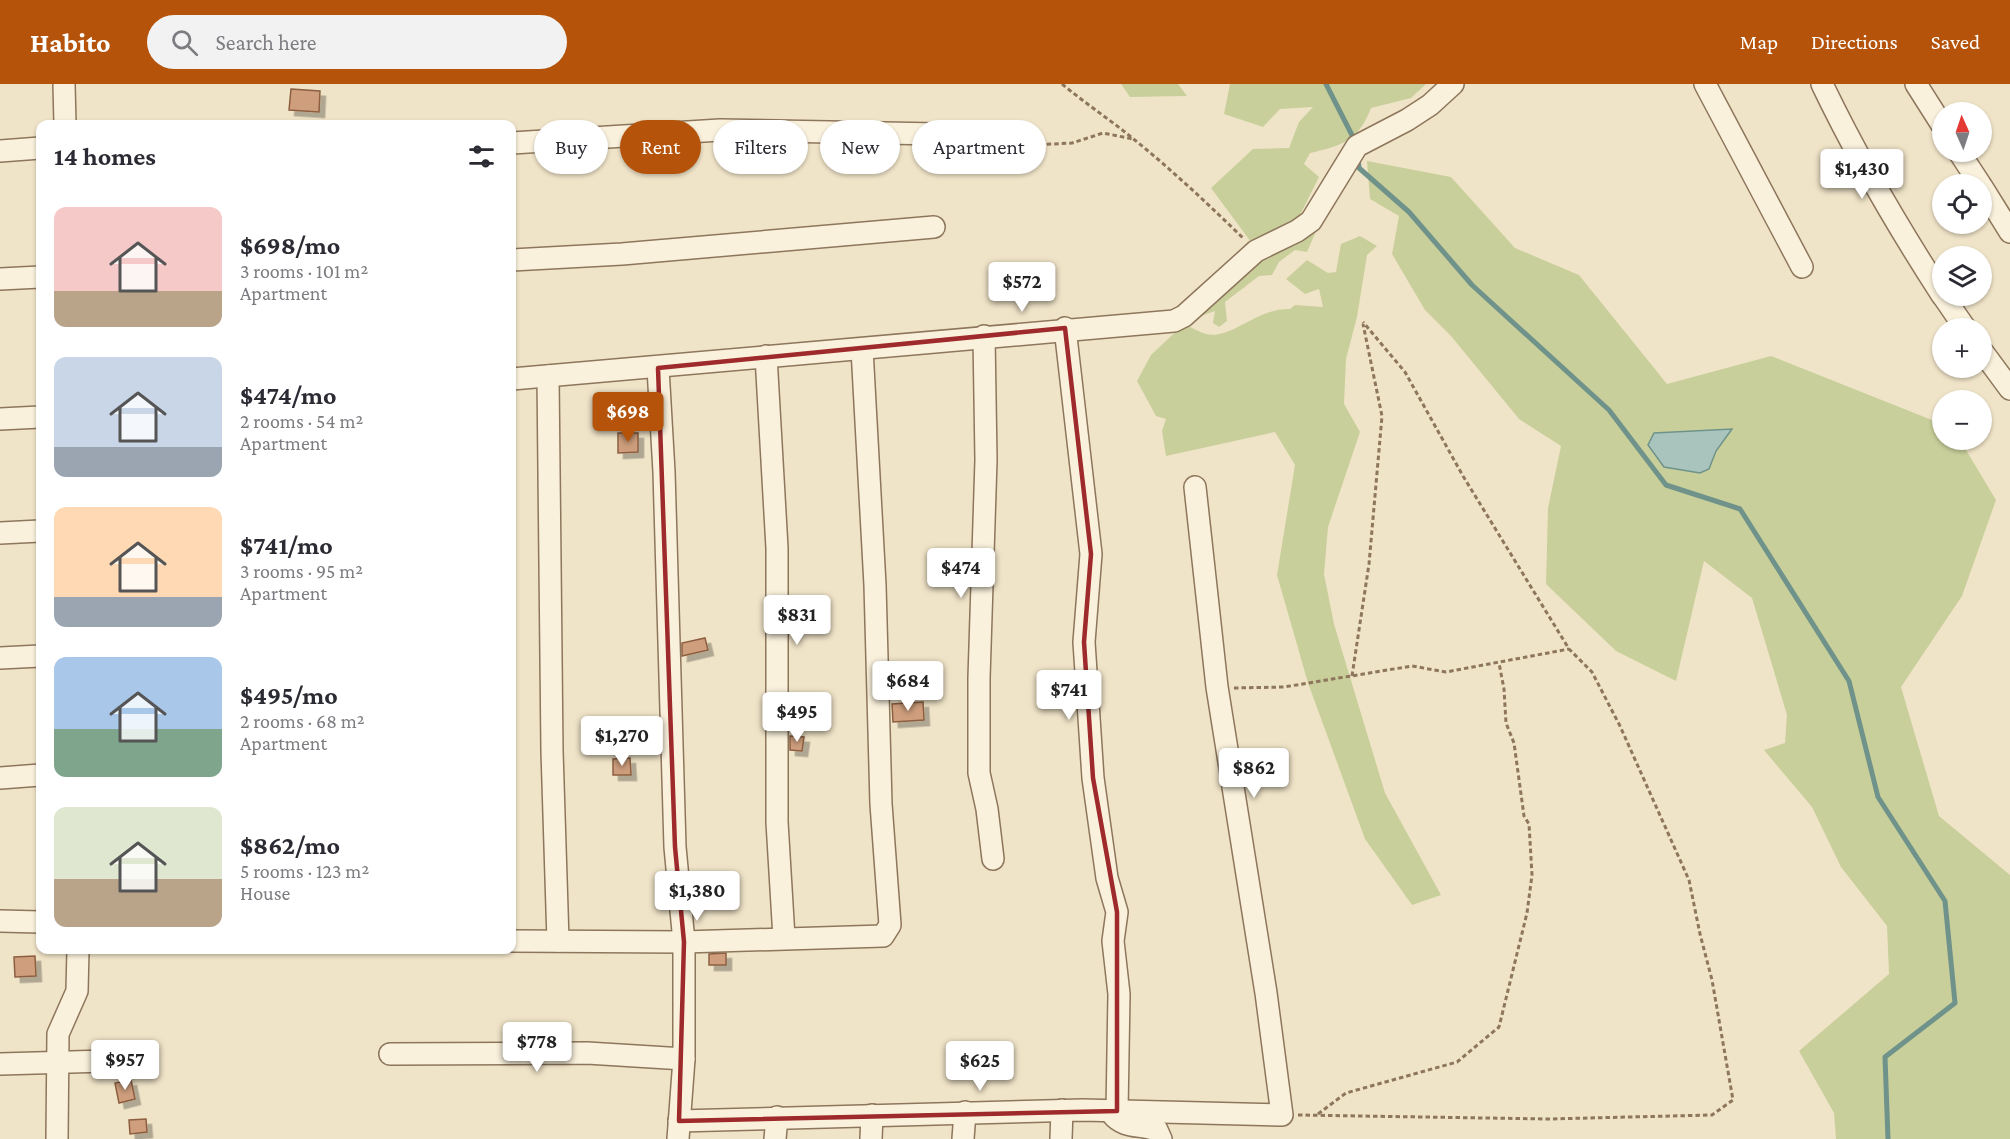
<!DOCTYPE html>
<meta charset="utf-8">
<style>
body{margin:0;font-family:"Crimson Pro",serif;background:#f2f2f3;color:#2b2b33;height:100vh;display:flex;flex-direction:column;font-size:22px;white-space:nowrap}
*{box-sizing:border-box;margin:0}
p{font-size:20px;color:#7c7c81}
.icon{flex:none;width:33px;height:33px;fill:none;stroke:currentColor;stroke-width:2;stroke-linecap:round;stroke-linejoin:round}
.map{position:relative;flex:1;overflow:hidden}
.sheet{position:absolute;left:36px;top:36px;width:480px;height:834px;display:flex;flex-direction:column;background:#fff;border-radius:12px;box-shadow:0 2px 4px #0004}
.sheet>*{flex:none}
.top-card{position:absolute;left:534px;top:36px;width:570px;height:54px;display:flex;gap:12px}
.needle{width:39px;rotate:357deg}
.fabs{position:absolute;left:1932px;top:18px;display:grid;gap:12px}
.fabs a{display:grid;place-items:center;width:60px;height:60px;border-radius:50%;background:#fff;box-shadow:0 2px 4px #0004;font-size:30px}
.price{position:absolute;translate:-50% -51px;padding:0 14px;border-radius:6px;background:#fff;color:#222;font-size:20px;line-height:39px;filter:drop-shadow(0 2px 3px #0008)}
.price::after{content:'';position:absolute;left:50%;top:36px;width:18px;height:14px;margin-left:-9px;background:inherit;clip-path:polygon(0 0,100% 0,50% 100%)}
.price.on{background:#b45309;color:#fff}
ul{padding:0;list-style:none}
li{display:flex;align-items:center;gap:18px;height:150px;padding:0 18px}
li span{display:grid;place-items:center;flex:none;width:168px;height:120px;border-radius:12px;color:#555}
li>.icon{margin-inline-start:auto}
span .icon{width:72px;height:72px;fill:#fffc;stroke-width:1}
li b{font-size:26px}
h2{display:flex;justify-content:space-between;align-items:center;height:72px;padding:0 18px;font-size:26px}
.chip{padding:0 21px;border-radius:27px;background:#fff;box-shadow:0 2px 4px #0004;font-size:21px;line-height:54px}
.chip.on{background:#b45309;color:#fff}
header{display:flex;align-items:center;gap:36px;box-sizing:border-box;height:84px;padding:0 30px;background:#b45309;color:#fff}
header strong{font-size:28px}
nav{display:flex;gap:33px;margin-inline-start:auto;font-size:21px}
.search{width:420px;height:54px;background:#f2f2f3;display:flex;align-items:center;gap:15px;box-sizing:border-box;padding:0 21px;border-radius:33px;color:#7c7c81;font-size:22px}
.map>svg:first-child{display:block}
.green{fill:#c9cf9b}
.water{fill:#a9c4bc;stroke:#6f938a;stroke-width:1.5}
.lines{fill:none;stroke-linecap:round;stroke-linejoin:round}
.stream{stroke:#6f938a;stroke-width:5}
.building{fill:#cf9f7d;stroke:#8d5f41;stroke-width:1.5;filter:url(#shadow)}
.minor-casing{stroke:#8d765c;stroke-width:24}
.path{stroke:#8d765c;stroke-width:3;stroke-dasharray:4.5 3;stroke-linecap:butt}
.minor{stroke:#faf1dc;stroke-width:21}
.marked{fill:none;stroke:#9e2a2b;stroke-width:4.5;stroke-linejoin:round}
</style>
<header>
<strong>Habito</strong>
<div class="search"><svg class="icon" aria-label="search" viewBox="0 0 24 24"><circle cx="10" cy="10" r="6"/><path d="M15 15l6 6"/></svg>Search here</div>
<nav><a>Map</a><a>Directions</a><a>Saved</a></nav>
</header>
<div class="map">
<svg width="2010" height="1055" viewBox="0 0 2010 1055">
<defs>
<filter id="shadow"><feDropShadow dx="5.5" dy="5.5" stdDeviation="0" flood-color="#0004"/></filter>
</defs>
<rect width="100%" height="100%" fill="#f0e4c8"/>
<g class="green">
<path d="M1121,0H1178L1187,12L1130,13Z"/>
<path d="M1230,0H1426L1411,14L1371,24C1359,56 1342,62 1310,69L1304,80L1319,93L1292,147L1254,162L1211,104L1253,65L1289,64L1299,38L1313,23L1280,25L1263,43L1224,30Z"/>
<path d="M1367,77L1451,93L1515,164L1579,191L1667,300L1771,272L1942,340V356H1960L1996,416L1962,512L1901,603L1939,732L2010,791V1055H1836L1834,1029L1799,967L1889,890L1887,842L1841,783L1812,723L1764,666L1785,659L1787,631L1752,514L1704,477L1676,597L1616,567L1546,500L1548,424L1561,362L1519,335L1451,252L1425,226L1392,170L1399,132L1370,115Z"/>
<path d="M1317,145L1307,168L1295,166L1279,178L1272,191L1259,192L1225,218L1227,237L1219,243L1213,239L1215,227L1201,232L1198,227L1259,171Z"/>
<path d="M1360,152L1377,162L1367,171L1357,233L1346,275L1344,320L1360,348L1328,443L1324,490L1334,540L1385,709L1441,811L1412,821L1365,755L1308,599L1277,491L1295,381L1275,348L1166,372L1162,347L1166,335L1156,332L1137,297L1151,271L1184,240C1191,243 1199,248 1206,250C1231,256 1256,224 1290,225L1295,221L1323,223L1319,205L1305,210L1286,195L1307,176L1328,189L1336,188L1341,160Z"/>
</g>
<path class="water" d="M1732,345L1716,367L1709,385L1700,389L1664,383L1648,361L1654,349Z"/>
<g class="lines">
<g class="stream">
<path d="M1326,0L1355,57"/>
<path d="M1358,72L1359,84L1409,128L1472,201L1609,326L1666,401L1740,425L1849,597L1878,713L1945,817L1955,919L1885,973L1888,1055"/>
</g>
</g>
<g class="building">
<path d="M291,5L320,7L319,28L289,26Z"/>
<path d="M618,349H638V368L618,369Z"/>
<path d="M705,554L708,566L682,572V559Z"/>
<path d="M923,618L924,636L893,638L892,620Z"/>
<path d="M790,652L804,653L802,667L790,666Z"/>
<path d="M630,674L631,691H613V675Z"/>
<path d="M726,869V881H709V870Z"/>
<path d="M35,872L36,892L15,893L14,873Z"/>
<path d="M131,996L135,1015L119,1019L115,999Z"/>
<path d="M146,1035L147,1048L130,1050L129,1036Z"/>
</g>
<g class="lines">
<defs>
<g id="minor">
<path d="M64,0L65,40"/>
<path d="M1705,0L1802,183"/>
<path d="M1822,0C1857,73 1898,143 1942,211"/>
<path d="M1916,0L1942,41"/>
<path d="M512,59L720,46L993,51"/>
<path d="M0,67L40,64"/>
<path d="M1959,68L1980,100"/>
<path d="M1982,103L2010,148"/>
<path d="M512,176L622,170L934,143"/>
<path d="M0,195L40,193"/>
<path d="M1943,212L1965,244"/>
<path d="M1065,244L1091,470L1084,558L1093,694L1107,794L1117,828L1113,857L1119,910L1117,1027"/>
<path d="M984,252L986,376L979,594V689L987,725L993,775"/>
<path d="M1982,267L2010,305"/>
<path d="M766,272L777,464V738L784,854"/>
<path d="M658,284L664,388L675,763L684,858V975L678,1055"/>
<path d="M548,292L552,667L558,857"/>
<path d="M512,295L1174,237L1184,232L1256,167L1297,147L1311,137L1357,62L1407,36L1430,21L1453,0"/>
<path d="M0,335L40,333"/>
<path d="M0,449L40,447"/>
<path d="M0,574L40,572"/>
<path d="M0,694L40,691"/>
<path d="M0,837L40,838"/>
<path d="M512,857L684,858L883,852L890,841L881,720L875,501L862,265"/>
<path d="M390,970L587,969L684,975"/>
<path d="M0,980L106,977"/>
<path d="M1112,1030C1124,1045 1140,1040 1157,1046L1161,1055"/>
<path d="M679,1037L1083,1026L1282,1031L1266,909L1217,603L1195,403"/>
<path d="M57,1055L58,950L77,907L78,866"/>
<path d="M775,1055L777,1033"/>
<path d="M871,1055L872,1031"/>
<path d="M963,1055L965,1028"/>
<path d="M1061,1055L1062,1026"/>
</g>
</defs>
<use href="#minor" class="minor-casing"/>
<g class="path">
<path d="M1062,0C1086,20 1112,37 1136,57C1173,87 1208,120 1243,154"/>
<path d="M1010,59L1016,62L1072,59L1103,49L1133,55"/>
<path d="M1352,592L1369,480L1382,332L1363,240"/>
<path d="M1234,604L1284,603L1412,582L1446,588L1569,565"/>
<path d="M1318,1030L1346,1009L1457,978L1499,943L1527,829L1532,791L1529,740L1524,732L1514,659L1506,639L1504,605L1499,579"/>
<path d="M1298,1031L1548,1035L1712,1031L1733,1016L1712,896L1700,850L1689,796L1620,642L1592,588L1569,565L1463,392L1405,288L1363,238"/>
</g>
<use href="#minor" class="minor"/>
</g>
<path class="marked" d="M1065,244L1091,470L1084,558L1093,694L1117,828V1027L679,1037L684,858L675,763L658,284Z"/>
</svg>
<div class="fabs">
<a><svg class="needle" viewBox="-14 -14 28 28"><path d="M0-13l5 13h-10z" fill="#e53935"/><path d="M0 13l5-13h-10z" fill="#7c7c81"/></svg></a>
<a><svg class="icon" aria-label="locate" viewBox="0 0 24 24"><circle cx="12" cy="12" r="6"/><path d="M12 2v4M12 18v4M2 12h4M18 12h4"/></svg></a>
<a><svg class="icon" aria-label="layers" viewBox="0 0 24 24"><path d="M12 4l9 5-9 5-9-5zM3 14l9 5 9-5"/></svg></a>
<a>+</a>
<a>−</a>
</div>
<b class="price" style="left:1862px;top:116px">$1,430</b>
<b class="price" style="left:1022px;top:229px">$572</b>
<b class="price on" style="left:628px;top:359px">$698</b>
<b class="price" style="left:961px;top:515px">$474</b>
<b class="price" style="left:797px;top:562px">$831</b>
<b class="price" style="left:908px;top:628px">$684</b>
<b class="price" style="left:1069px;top:637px">$741</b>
<b class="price" style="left:797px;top:659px">$495</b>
<b class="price" style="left:622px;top:683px">$1,270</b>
<b class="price" style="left:1254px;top:715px">$862</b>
<b class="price" style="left:697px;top:838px">$1,380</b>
<b class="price" style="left:537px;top:989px">$778</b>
<b class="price" style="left:125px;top:1007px">$957</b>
<b class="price" style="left:980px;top:1008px">$625</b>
<div class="top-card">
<a class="chip">Buy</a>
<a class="chip on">Rent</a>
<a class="chip">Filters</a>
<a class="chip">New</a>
<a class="chip">Apartment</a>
</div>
<section class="sheet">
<h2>14 homes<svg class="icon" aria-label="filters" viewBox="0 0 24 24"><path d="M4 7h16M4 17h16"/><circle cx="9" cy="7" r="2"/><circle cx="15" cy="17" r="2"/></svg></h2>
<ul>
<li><span style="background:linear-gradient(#f6c9c9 70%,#b9a48a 0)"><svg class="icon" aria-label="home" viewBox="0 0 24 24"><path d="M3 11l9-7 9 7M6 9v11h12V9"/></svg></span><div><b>$698/mo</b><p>3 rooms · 101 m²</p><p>Apartment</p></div></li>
<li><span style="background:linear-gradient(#c9d6e8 75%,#9aa5b1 0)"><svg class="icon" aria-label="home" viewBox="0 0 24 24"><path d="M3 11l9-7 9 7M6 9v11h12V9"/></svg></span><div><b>$474/mo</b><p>2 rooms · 54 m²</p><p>Apartment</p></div></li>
<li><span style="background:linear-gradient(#ffd9b3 75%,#9aa5b1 0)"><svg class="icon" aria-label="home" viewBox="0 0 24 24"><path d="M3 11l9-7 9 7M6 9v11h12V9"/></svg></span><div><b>$741/mo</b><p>3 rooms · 95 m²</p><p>Apartment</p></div></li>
<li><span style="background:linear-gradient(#a9c7e8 60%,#7fa58c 0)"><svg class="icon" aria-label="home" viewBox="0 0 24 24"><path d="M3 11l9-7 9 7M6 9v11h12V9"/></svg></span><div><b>$495/mo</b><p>2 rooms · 68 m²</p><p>Apartment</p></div></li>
<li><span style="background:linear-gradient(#dfe7d0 60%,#b9a48a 0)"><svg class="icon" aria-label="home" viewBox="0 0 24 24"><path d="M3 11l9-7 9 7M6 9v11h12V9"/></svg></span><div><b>$862/mo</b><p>5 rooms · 123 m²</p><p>House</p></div></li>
</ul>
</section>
</div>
